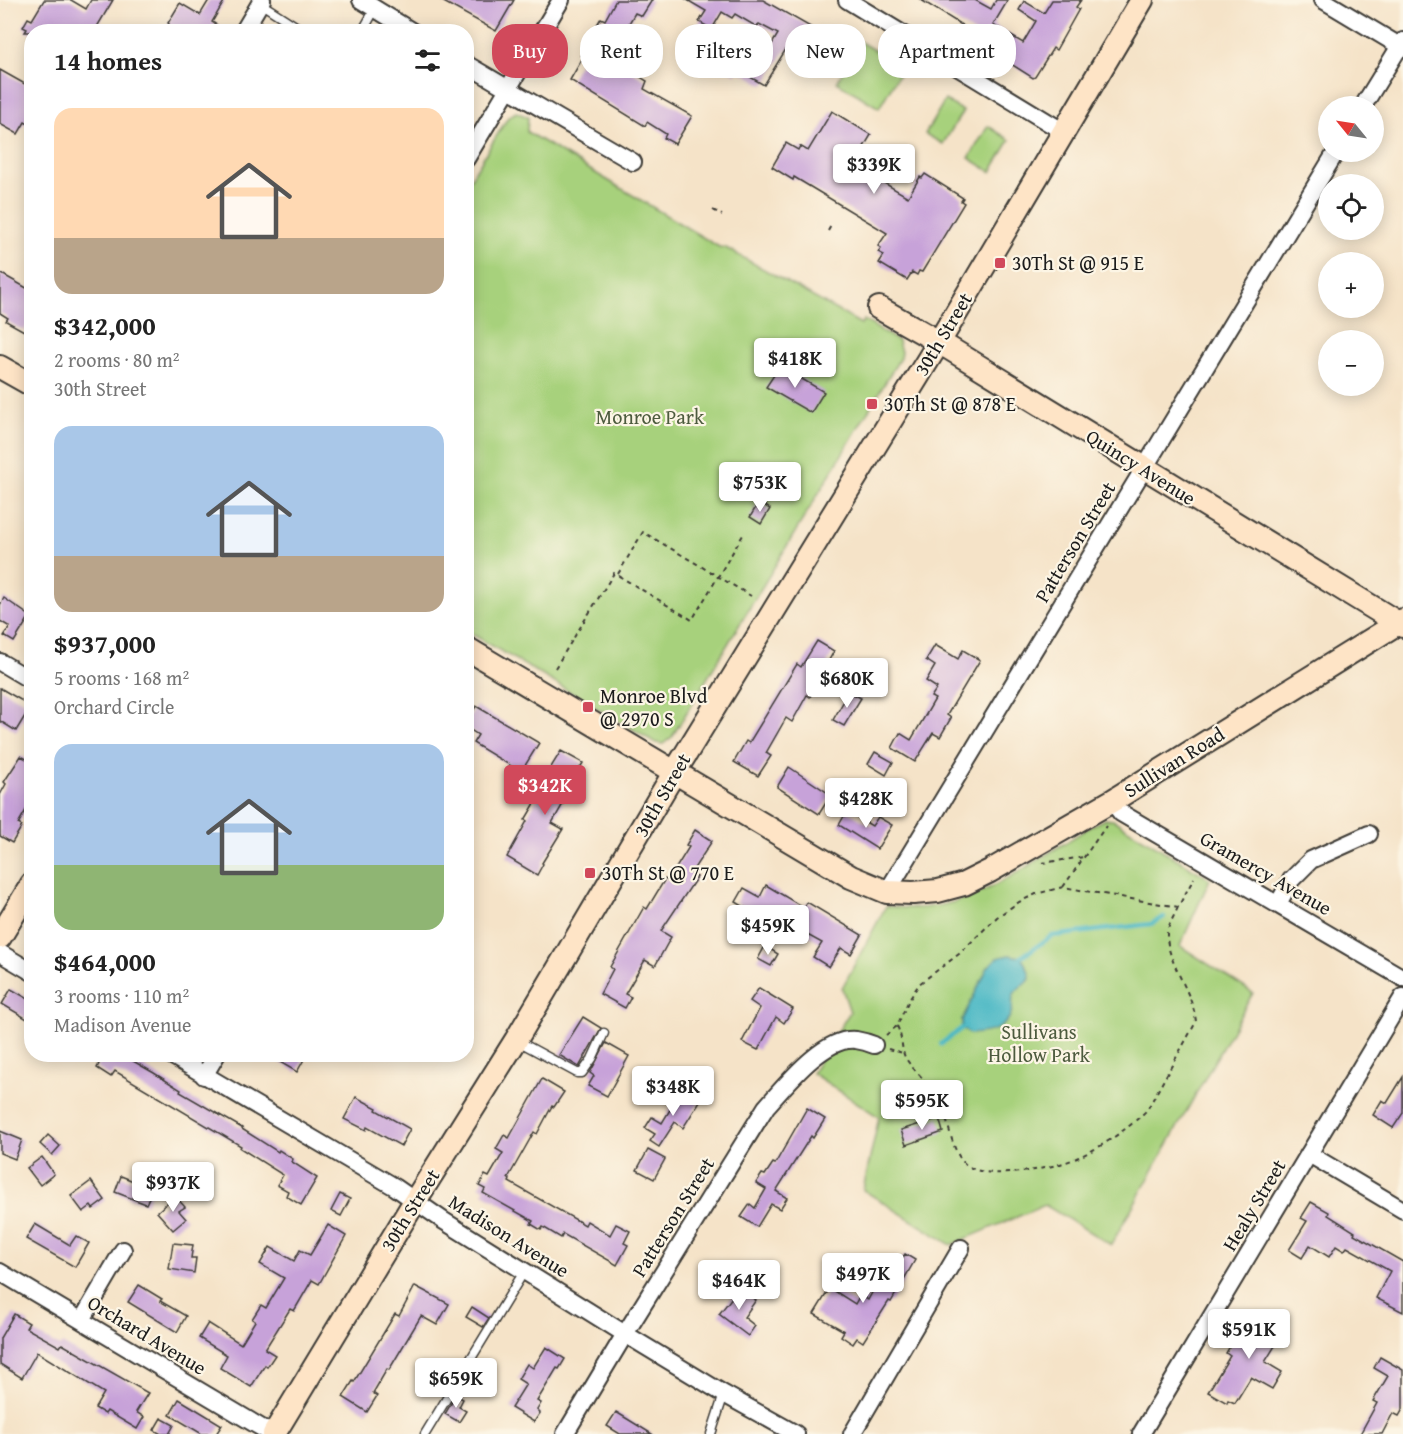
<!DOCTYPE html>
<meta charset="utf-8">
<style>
body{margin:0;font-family:"Gentium Book Plus",serif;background:#f6f6f6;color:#222;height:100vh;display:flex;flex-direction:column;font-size:22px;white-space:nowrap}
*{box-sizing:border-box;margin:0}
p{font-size:20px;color:#767676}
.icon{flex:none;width:33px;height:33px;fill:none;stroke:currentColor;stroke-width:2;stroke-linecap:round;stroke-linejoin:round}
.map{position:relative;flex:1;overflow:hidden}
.details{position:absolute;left:24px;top:24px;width:450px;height:1038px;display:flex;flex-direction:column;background:#fff;border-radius:24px;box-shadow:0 3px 15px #0003}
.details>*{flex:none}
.banner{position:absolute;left:492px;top:24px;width:570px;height:54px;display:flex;gap:12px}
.needle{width:39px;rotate:300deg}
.fabs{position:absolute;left:1318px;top:96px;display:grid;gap:12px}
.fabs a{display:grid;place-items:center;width:66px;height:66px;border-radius:50%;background:#fff;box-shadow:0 3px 15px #0003;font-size:30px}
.price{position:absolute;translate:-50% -51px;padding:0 14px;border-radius:6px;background:#fff;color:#222;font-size:20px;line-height:39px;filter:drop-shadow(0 2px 3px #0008)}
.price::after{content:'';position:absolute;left:50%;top:36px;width:18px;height:14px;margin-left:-9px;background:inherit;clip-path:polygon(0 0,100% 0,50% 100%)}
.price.selected{background:#d1495b;color:#fff}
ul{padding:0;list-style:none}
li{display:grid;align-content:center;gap:12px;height:318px;padding:0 30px}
li span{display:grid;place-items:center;height:186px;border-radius:18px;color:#555}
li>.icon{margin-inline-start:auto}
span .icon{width:108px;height:108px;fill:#fffc;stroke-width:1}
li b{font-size:26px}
h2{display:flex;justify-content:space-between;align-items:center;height:72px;padding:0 30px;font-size:26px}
.chip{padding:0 21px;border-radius:24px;background:#fff;box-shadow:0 3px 15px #0003;font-size:21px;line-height:54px}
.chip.selected{background:#d1495b;color:#fff}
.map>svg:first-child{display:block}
.green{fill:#a7d17c;stroke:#62764c;stroke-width:1.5}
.water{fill:#4ab8c5;stroke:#336a70;stroke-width:1.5}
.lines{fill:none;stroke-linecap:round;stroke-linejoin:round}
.stream{stroke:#4ab8c5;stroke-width:4.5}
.building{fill:#c7a2d9}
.lane-casing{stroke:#3d3a36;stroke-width:11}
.street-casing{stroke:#3d3a36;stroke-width:20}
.secondary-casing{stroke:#3d3a36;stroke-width:26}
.path{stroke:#3d3a36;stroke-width:2;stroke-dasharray:4.5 4.5;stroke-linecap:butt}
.lane{stroke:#fff;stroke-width:8}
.street{stroke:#fff;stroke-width:16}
.secondary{stroke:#fee4c6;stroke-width:22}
.poi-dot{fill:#d1495b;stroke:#fcf5e5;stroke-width:2}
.labels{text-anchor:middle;stroke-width:4.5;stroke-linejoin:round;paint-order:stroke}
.poi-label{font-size:20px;fill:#1c1c1c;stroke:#fcf5e5;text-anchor:start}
.street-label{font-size:20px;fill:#1c1c1c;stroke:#fcf5e5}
.park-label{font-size:20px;fill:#4d5b3e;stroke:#fcf5e5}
</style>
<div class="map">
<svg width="1403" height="1434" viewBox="0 0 1403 1434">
<rect width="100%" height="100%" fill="#fcf5e5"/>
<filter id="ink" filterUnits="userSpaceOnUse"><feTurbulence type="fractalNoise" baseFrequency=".0167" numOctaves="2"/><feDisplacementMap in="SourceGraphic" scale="12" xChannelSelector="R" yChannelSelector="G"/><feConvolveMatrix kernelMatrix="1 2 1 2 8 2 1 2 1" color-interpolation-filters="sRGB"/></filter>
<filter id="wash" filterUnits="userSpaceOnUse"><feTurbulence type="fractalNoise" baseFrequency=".008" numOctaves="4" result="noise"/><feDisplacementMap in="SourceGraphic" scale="24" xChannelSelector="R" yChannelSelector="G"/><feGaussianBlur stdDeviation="1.35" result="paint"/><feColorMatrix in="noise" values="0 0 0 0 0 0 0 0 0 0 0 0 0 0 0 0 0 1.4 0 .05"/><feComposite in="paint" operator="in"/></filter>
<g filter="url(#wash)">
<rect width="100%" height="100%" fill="#f5e3c8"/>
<g class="green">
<path d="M860,42L903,67L879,108L837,82Z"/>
<path d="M945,100L963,111L943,144L925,134Z"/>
<path d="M516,112L528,117L527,132L719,247L726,248L861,324L864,320L898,341L901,352L900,358L672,737L663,744L656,743L467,631L466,186L508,117Z"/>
<path d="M988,126L1010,140L991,172L969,158Z"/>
<path d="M1105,819L1113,820L1210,879L1180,946L1253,993L1111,1245L1045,1205L951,1245L863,1190L879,1117L812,1073L850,1012L842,988L886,906C958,918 1007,878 1065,843C1078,835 1091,825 1105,819Z"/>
</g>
<path class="water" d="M1009,955L1021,957C1042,990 1021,977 1013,996C1012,1001 1013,1006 1012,1011C1006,1031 987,1033 969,1034L962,1028V1020L988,967L997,958Z"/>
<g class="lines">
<g class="stream">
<path d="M1021,957L1052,936L1151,924L1164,917"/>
<path d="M941,1044L962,1028"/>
</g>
</g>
<g id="blocks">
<g class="building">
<path d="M44,0H71L86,9L91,0H113L94,32H25L27,29L23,27L28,18L32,20Z"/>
<path d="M209,0H225L212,22L228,32H165L169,24L168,23L180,3L200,15Z"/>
<path d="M440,0H514L496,31Z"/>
<path d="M616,0H652L642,16L635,13L619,40L634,49L624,67L647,81L644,89L692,116L675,144L664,138L666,134L647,122L645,126L570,80L584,56L581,55L597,30L595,28L601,18L605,20Z"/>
<path d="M687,0H763L814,29L812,34L818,37L804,60L786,49L764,85L738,70L735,74L712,60L721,44L759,66L778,34L759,24L757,27L735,14L732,18L722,12L712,29L699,22L706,11Z"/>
<path d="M921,0H975L991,9L996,0H1008L993,25L1023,43L1036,21L1019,10L1024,1L1044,13L1052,0H1081L1076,7L1079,9L1056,50L1053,48L1035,77L1033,78L1011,64L1013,61L984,44L986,40Z"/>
<path d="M0,70L32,88V126L25,122L18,134L0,124Z"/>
<path d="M832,111L871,135L853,165L908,197L920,177L922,178L925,174L963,198L961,201L964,203L922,272L919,271L917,275L912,272L907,280L879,263L884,255L878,252L881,248L878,246L887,233L794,177L793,180L772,167L786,143L798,150L800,146L808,151Z"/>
<path d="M0,273L32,291V318L24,331L6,321L8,318L0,313Z"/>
<path d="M780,366L824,392L811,413L766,387Z"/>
<path d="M759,502L770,509L761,524L750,517Z"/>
<path d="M4,598L30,616L14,642L4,636L10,627L0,621V605Z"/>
<path d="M817,641L834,651L819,678L821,679L810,697L807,695L792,722L786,718L766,753L771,756L758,776L734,762L746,741L749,743L797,664L801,667Z"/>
<path d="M935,645L958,659L963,650L980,660L947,715L951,718L940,737L933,733L915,762L892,748L900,733L911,740L935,699L931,697L937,688L926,681L935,666L926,660Z"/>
<path d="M0,688L31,706L16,731L0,721Z"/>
<path d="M849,692L861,698L844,726L833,720Z"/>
<path d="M476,706L539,743L521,772L473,743L478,735L466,727V714L470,716Z"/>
<path d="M561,751L583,763L560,800L563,804L552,823L563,829L542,863L543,864L537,875L507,857L527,821L525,820L547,783L543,780Z"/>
<path d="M875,752L893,762L886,775L868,764Z"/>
<path d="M21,756L32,762V796L27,804L29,805L18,824L22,826L12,843L0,836V795L6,784L4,782Z"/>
<path d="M789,767L831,795L819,814L777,787Z"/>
<path d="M847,811L872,826L878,817L892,825L877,849L839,825Z"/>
<path d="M695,830L712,841L691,873L697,877L661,931L671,937L655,966L645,960L625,994L631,997L625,1008L600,994L613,969L610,967L644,907L647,909L665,879L668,881L689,847L686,845Z"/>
<path d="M766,885L804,908L807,902L862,935L851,954L841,948L829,967L813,957L822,943L775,917L769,928L748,916L751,911L736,902L744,888L760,897Z"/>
<path d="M765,946L778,954L771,966L758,959Z"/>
<path d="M759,988L793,1009L784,1023L776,1017L758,1050L742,1042L760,1008L750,1001Z"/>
<path d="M11,989L32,1001V1022L2,1004Z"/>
<path d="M583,1017L601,1028L579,1067L559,1055Z"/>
<path d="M606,1043L629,1056L607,1096L588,1086L594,1076L590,1073Z"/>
<path d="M83,1054H121L154,1073L181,1090L180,1092L242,1128V1129L278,1152L279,1150L293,1159L292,1162L317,1178L301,1205L286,1196L288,1191L277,1185L283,1175L240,1148L241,1146L115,1071L111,1077L97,1068L99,1064Z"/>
<path d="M266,1054H307L297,1072Z"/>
<path d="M1403,1077V1113L1393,1128L1373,1115L1382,1100L1387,1103Z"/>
<path d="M542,1079L564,1092L554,1107L552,1106L537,1134L534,1132L508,1178L510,1180L509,1182L585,1225L587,1221L610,1235L616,1224L630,1231L624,1243L628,1245L617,1265L563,1234L561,1238L543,1227L541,1230L531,1224L533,1221L483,1193L485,1189L479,1186L485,1175L489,1177L503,1153L496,1149L504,1135L509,1138Z"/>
<path d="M682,1090L700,1101L683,1128L675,1122L659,1147L650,1141L655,1134L645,1128L652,1117L662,1123Z"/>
<path d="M356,1097L377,1108L376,1110L410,1129L401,1146L367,1127L366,1130L344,1119Z"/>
<path d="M807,1108L825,1119L813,1138L811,1136L776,1191L787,1198L780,1209L771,1204L757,1227L741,1217L750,1204L755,1208L766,1189L756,1183L762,1174L765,1175L773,1163L775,1164Z"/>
<path d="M939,1118L943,1132L906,1145L901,1130Z"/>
<path d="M0,1131L22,1140L15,1159L0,1153Z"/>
<path d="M48,1135L60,1146L52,1155L40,1144Z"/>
<path d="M648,1150L665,1159L654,1179L637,1170Z"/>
<path d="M42,1157L54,1174L40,1185L27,1168Z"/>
<path d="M121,1176L153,1189L146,1204L115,1192Z"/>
<path d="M91,1181L105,1200L93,1209L91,1206L83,1212L71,1196Z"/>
<path d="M340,1194L350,1199L341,1216L331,1211Z"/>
<path d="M175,1196L185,1207L179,1211L186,1219L173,1230L157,1212Z"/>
<path d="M1311,1202L1329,1212L1328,1215L1355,1232L1354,1234L1403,1262V1312L1376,1298L1390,1271L1347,1247L1344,1251L1336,1246L1329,1257L1310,1245L1302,1258L1289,1250L1307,1221L1301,1218Z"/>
<path d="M35,1224L70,1245L76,1236L89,1243L75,1267L26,1239Z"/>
<path d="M328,1225L346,1236L319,1284L312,1280L294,1311L290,1309L265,1349L275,1355L267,1367L265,1365L251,1387L220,1368L227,1355L199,1338L208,1323L241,1344L255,1321L252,1319L261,1305L266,1308L284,1278L260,1264L270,1247L294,1261L300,1250L310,1255Z"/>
<path d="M173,1243L193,1245L191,1258H196L194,1273L169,1269Z"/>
<path d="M905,1254L915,1260L891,1302L889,1301L863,1342L857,1338L853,1344L841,1336L844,1331L814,1314L830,1288L855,1304L860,1295L868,1300L887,1265L895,1270Z"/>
<path d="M139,1285L162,1299L160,1301L186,1316L177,1332L128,1302Z"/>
<path d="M415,1286L449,1304L437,1325L421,1316L389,1370L387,1369L373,1393L377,1396L367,1412L343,1397L353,1381L354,1382L395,1314L399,1316Z"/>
<path d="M740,1287L756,1300L744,1317L755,1326L748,1336L719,1314Z"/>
<path d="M472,1307L489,1318L483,1327L466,1317Z"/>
<path d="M1259,1311L1286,1328L1265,1362L1282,1372L1272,1389L1251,1377L1235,1403L1228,1400L1227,1403L1208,1392L1230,1356L1226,1353L1236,1336L1241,1340Z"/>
<path d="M14,1314L29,1323L26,1328L60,1347L62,1344L148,1393L136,1412L144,1417L137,1429L107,1411L105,1414L95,1408L104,1393L37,1352L22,1378L0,1364V1338Z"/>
<path d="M546,1347L565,1359L559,1369L557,1368L537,1401L541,1403L537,1410L540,1413L534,1422L511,1408L526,1384L518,1379L527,1364L533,1368Z"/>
<path d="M1380,1357L1403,1370V1409L1399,1416L1393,1413L1382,1434H1360L1377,1403L1373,1401L1388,1376L1374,1368Z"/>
<path d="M456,1395L463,1399L459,1407L466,1411L459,1422L445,1414Z"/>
<path d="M179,1399L222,1425L216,1434H202L170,1415Z"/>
<path d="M616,1412L652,1434H620L607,1426Z"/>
<path d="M161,1418L174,1425L169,1434H161L154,1430Z"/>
</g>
</g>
</g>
<g filter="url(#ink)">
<use href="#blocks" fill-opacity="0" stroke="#3d3a36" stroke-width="1.5"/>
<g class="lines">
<defs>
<g id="lane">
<path d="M260,3L305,32"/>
<path d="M362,32L375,9"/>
<path d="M516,1040L577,1073H582L592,1059L604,1033"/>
<path d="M425,1434L525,1270"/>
<path d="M711,1434L724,1394"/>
</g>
<g id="street">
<path d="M361,0L413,32"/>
<path d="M847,0L1064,132"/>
<path d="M1323,0L1403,48"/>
<path d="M243,32L262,0"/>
<path d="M466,64L633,162"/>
<path d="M1363,106L1403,41"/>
<path d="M466,159L561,0"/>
<path d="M0,662L32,681"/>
<path d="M1112,801L1121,813L1403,978"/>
<path d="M887,892L1336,152"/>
<path d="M1278,904L1291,880L1311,860L1369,834"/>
<path d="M0,953L32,972"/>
<path d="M169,1054L395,1187L444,1221L625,1334L724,1394L796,1434"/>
<path d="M204,1076L217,1054"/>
<path d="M1309,1154L1403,1210"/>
<path d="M0,1272L272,1434"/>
<path d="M82,1320L123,1250"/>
<path d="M565,1434L625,1334L766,1107C785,1086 824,1036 856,1040C862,1041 869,1043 874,1045"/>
<path d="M852,1434L961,1248"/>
<path d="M1141,1434L1403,997"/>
</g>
<g id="secondary">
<path d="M879,308L939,342L1403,626"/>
<path d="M0,367L32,385"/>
<path d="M466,648L851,877L887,892L913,893L938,891L964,884L990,871L1112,801L1403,620"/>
<path d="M0,937L32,884"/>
<path d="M274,1434L415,1201L516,1040L674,773L939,342L1142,0"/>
</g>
</defs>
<use href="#lane" class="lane-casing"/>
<use href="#street" class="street-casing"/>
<use href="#secondary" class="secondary-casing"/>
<g class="path">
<path d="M713,210L722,215"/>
<path d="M828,231L832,224"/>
<path d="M618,574L643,532L751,596"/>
<path d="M555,668L614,573L692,620L743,535"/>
<path d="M1042,863L1084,857"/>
<path d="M1063,887L1106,826"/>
<path d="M897,1026C903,1038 901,1049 905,1057C910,1066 918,1073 925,1081C932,1089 937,1099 942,1108C950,1125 951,1149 964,1163C985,1184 1056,1168 1079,1157C1103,1146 1128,1129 1147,1110L1196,1022C1193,991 1166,962 1167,933C1168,925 1175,915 1178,907"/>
<path d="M886,1035L897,1026L908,1002L919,984L959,954L997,917L1019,902L1036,894L1063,887L1178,907L1194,878"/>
<path d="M888,1049L903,1053"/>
</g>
<use href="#lane" class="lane"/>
<use href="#street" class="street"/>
<use href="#secondary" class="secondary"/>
</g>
</g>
<g class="poi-dot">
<rect x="994" y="257" width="12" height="12" rx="3"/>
<rect x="866" y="398" width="12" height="12" rx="3"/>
<rect x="582" y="701" width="12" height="12" rx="3"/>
<rect x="584" y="867" width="12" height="12" rx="3"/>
</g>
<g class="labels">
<g class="poi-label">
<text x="1012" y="270">30Th St @ 915 E</text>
<text x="884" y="411">30Th St @ 878 E</text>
<text x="600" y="703">Monroe Blvd<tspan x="600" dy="23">@ 2970 S</tspan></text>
<text x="602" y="880">30Th St @ 770 E</text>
</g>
<g class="street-label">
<text transform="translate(943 334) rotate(-59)" y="7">30th Street</text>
<text transform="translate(1141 467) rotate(32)" y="7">Quincy Avenue</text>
<text transform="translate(1075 542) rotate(-59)" y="7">Patterson Street</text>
<text transform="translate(1174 762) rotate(-32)" y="7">Sullivan Road</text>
<text transform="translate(662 795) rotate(-60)" y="7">30th Street</text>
<text transform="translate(1266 873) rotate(30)" y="7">Gramercy Avenue</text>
<text transform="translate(1254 1205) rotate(-59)" y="7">Healy Street</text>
<text transform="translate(410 1210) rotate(-58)" y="7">30th Street</text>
<text transform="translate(673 1217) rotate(-58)" y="7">Patterson Street</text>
<text transform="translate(509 1236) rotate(32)" y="7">Madison Avenue</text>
<text transform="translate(147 1335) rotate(31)" y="7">Orchard Avenue</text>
</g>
<g class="park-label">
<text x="650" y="424">Monroe Park</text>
<text x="1039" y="1039">Sullivans<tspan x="1039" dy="23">Hollow Park</tspan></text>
</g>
</g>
</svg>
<div class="fabs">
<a><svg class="needle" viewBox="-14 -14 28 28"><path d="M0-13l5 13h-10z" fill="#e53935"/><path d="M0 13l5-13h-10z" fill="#767676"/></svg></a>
<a><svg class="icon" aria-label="locate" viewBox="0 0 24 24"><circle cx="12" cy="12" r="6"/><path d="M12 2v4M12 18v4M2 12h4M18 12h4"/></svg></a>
<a>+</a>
<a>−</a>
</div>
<b class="price" style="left:874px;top:195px">$339K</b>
<b class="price" style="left:795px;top:389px">$418K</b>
<b class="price" style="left:760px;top:513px">$753K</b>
<b class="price" style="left:847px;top:709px">$680K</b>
<b class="price selected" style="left:545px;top:816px">$342K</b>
<b class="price" style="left:866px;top:829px">$428K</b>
<b class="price" style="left:768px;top:956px">$459K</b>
<b class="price" style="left:673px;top:1117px">$348K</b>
<b class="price" style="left:922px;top:1131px">$595K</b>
<b class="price" style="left:173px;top:1213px">$937K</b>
<b class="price" style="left:863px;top:1304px">$497K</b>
<b class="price" style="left:739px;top:1311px">$464K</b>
<b class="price" style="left:1249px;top:1360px">$591K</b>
<b class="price" style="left:456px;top:1409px">$659K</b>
<div class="banner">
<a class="chip selected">Buy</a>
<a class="chip">Rent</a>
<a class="chip">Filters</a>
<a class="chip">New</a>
<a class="chip">Apartment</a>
</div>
<section class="details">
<h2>14 homes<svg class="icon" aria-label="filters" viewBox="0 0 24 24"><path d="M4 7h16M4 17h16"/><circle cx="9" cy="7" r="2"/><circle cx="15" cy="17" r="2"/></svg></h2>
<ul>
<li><span style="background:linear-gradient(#ffd9b3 70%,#b9a48a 0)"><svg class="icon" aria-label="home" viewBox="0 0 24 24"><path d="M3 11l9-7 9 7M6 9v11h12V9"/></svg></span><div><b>$342,000</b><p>2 rooms · 80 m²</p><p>30th Street</p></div></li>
<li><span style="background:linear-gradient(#a9c7e8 70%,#b9a48a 0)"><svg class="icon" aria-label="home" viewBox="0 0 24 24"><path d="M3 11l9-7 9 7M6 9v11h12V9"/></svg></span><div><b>$937,000</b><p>5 rooms · 168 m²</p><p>Orchard Circle</p></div></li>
<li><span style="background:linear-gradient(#a9c7e8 65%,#8fb573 0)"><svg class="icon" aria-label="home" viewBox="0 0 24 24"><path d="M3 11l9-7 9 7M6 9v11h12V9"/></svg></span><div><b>$464,000</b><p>3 rooms · 110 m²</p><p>Madison Avenue</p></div></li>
</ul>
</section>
</div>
